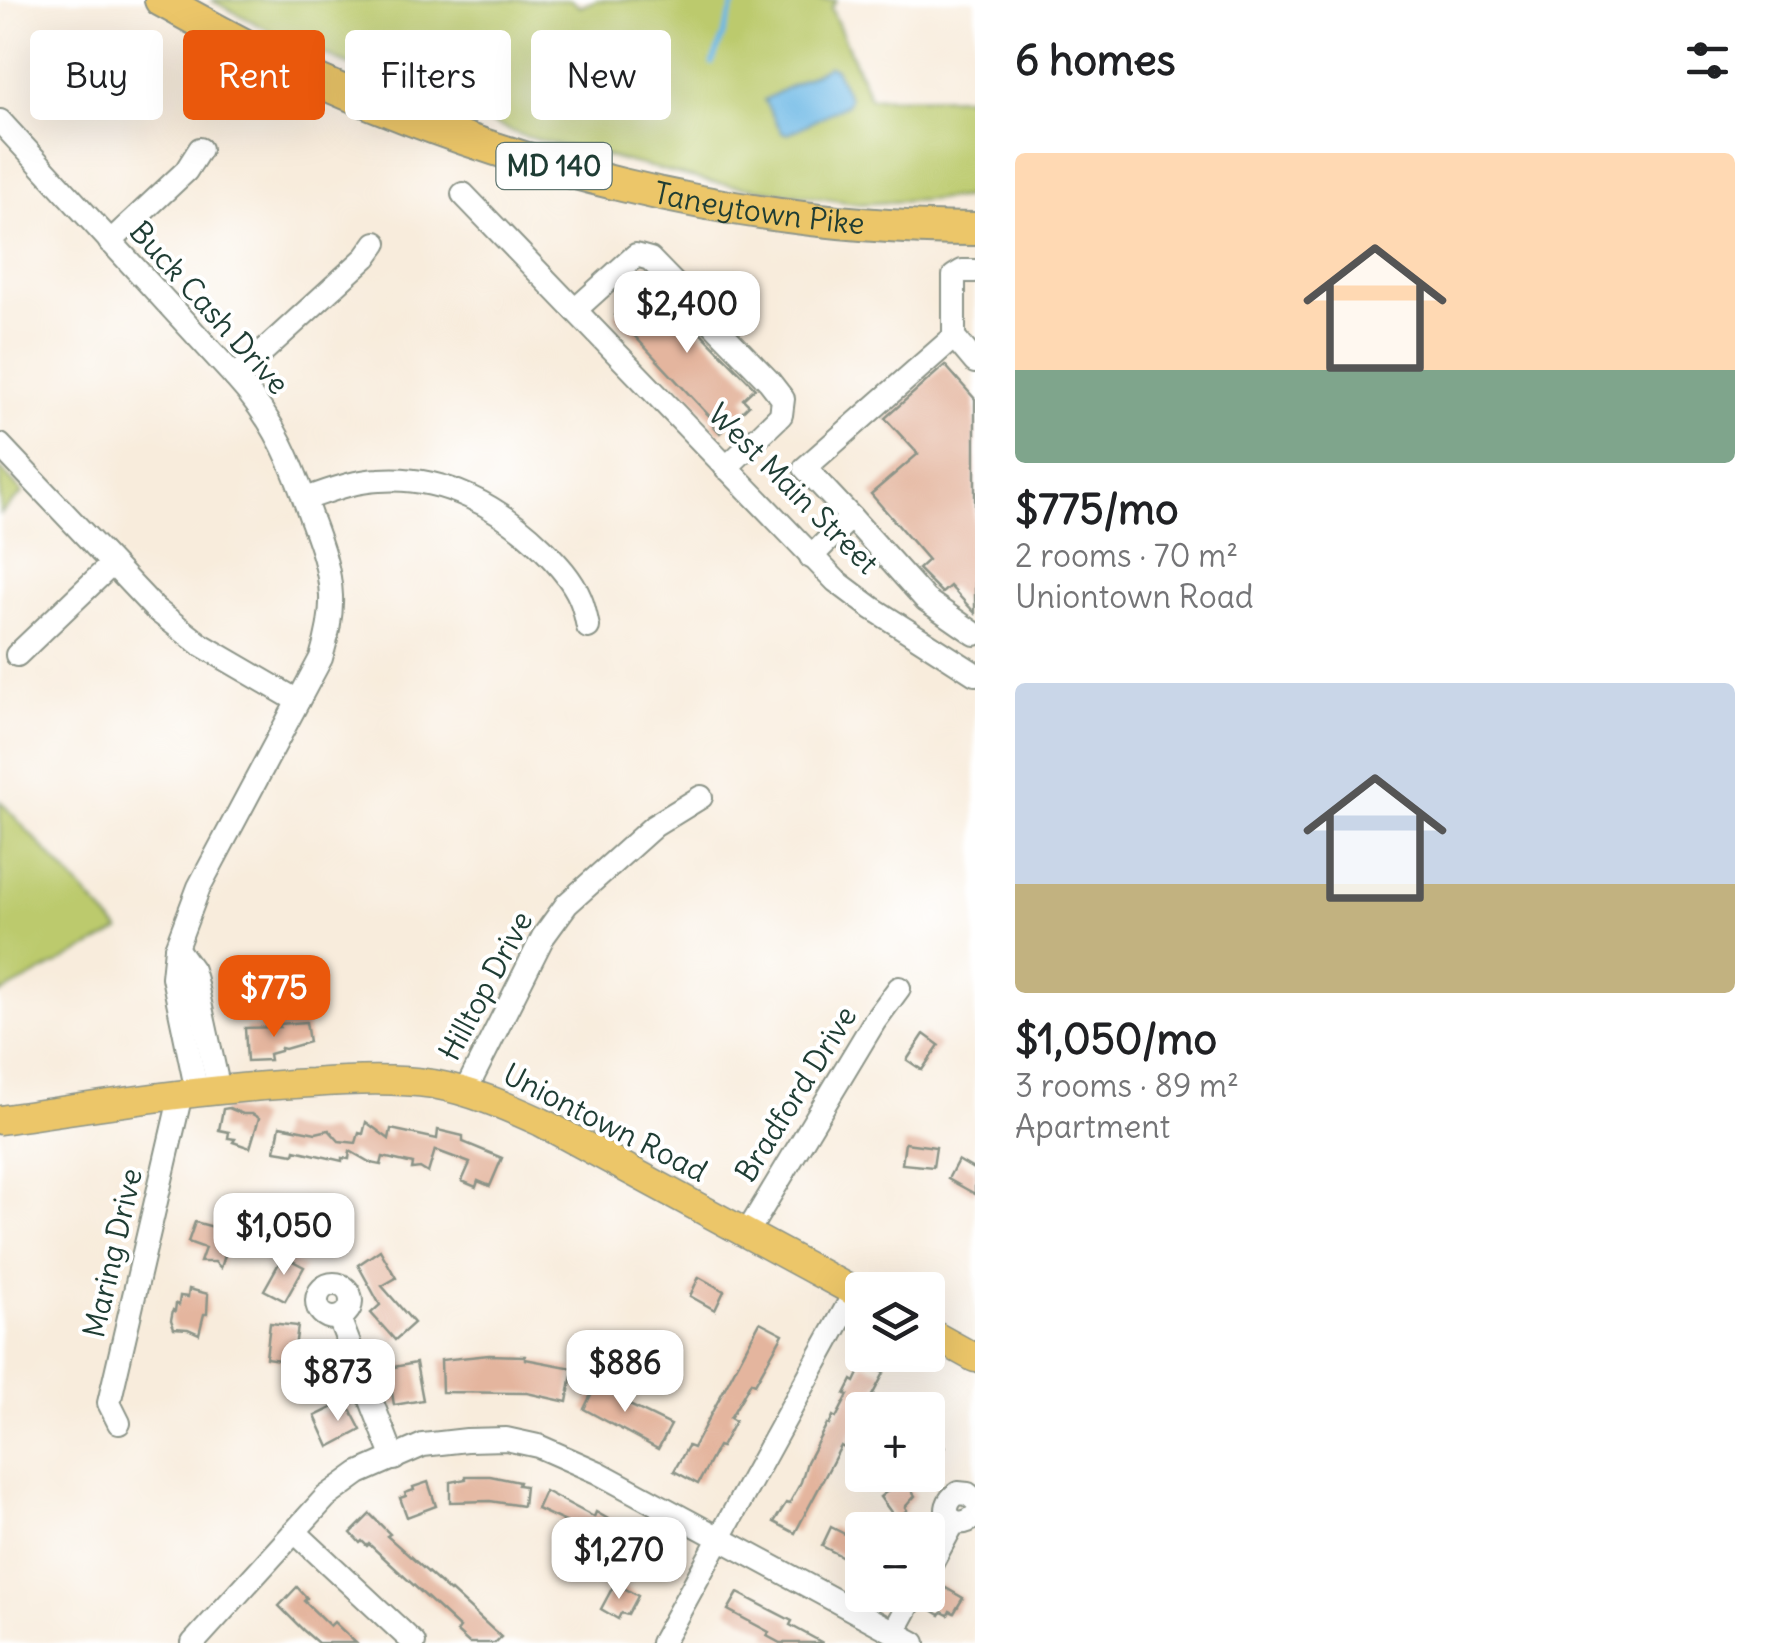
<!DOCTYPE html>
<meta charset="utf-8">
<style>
body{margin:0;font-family:Delius,sans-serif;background:#f2f2f2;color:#202124;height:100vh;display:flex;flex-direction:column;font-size:38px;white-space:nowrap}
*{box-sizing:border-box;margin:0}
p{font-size:32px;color:#757577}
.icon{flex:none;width:55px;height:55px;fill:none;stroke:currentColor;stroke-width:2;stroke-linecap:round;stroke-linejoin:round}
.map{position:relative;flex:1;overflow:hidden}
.sheet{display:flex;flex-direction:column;background:#fff;width:800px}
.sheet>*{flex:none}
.banner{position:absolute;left:30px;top:30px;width:795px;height:90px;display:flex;gap:20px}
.fabs{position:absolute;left:845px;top:1272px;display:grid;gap:20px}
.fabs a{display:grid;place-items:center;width:100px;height:100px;border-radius:10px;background:#fff;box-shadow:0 10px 40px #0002;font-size:50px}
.price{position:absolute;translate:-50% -85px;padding:0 22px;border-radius:20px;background:#fff;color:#222;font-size:32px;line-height:65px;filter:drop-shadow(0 2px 5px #0008)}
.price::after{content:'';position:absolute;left:50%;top:60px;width:30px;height:22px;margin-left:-15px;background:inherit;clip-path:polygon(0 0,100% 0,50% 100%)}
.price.on{background:#ea580c;color:#fff}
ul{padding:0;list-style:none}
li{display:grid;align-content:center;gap:20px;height:530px;padding:0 40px}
li span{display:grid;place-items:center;height:310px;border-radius:10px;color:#555}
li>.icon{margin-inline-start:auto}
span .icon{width:180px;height:180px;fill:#fffc;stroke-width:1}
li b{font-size:42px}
h2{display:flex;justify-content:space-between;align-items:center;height:120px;padding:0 40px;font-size:42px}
.chip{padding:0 35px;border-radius:10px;background:#fff;box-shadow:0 10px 40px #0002;font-size:35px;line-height:90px}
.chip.on{background:#ea580c;color:#fff}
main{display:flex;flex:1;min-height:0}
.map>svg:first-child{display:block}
.green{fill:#bcca6d;stroke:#6e8450;stroke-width:2.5}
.water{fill:#6cb8e5;stroke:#467a8c;stroke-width:2.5}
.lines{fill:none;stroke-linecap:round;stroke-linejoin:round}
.stream{stroke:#6cb8e5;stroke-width:5}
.building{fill:#e4b59e}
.minor-casing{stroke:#8c9488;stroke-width:26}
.major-casing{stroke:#8c9488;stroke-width:31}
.highway-casing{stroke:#8c9488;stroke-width:36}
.minor{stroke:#fff;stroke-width:22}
.major{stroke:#ecc669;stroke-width:28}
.highway{stroke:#ecc669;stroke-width:32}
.labels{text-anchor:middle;stroke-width:8;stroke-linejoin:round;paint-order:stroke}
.shield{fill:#fff;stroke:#627771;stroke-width:2.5}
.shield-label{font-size:28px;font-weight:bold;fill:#1f3d34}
.street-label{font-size:30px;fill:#1f3d34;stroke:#fff}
</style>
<main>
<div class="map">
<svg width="975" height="1643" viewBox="0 0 975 1643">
<rect width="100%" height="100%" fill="#fff"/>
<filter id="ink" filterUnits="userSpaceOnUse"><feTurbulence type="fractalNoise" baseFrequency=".01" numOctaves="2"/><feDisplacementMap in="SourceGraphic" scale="20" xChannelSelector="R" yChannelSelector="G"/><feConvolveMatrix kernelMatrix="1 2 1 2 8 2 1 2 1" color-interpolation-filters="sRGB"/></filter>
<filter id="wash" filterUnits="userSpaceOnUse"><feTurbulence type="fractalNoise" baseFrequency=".0048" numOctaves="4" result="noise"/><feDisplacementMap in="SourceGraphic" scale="40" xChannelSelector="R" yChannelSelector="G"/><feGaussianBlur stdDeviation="2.25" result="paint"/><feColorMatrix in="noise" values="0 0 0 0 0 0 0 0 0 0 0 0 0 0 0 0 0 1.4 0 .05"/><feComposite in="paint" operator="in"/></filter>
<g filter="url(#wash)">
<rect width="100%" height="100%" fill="#f8ecdc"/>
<g class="green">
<path d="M211,0H571L580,7L597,0H836L831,8L870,98L975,97V197L860,204L711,182L523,136L284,38Z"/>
<path d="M0,468L23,493L0,514Z"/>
<path d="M0,801L120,931L0,994Z"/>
</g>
<path class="water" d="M829,66L835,69L849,98L847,104L788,134L782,132L764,100Z"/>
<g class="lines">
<path class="stream" d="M712,63C722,42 727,21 736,0"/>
</g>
<g id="blocks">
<g class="building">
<path d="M652,283L755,388L743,399L749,405L720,433L711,423L713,420L615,315Z"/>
<path d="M945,365L975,399V613L950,586L942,593L918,569L928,560L871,494L918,454L885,418Z"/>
<path d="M306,1022L309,1042L285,1049L281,1048L280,1051L269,1054L270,1060L247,1061L245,1028L280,1027V1024Z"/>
<path d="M924,1034L939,1045L922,1070L907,1060Z"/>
<path d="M229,1108L243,1114H252L259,1118L250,1148L233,1142L235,1139L228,1138L229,1132L219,1130L223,1109Z"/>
<path d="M366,1122L389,1139L391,1129L437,1139L438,1130L463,1136V1142L502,1158L490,1186L478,1181L476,1187L462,1181L470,1163L435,1150L428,1173L420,1168L412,1169L413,1164L383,1157L381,1165L371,1163L350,1151L349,1159L342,1158V1161L295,1150L294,1154L275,1151L280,1126L316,1133L329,1130L339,1141L356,1143L359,1133L363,1134Z"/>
<path d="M905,1143L936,1147L933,1167L902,1164Z"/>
<path d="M958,1160L975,1170V1194L948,1179Z"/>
<path d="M195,1222L232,1232L221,1268L215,1262H200L205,1248L188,1242Z"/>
<path d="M380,1250L396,1278L382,1286L414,1323L395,1340L371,1313L380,1305L358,1265Z"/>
<path d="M283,1256L304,1267L285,1301L264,1290Z"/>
<path d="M699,1277L724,1291L715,1310L690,1296Z"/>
<path d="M189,1289L208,1294L207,1314H204L199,1334L188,1329L174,1328L171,1320L173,1310L175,1311L176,1304L179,1305L180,1296L188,1297Z"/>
<path d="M760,1322L783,1334L755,1384L751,1382L730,1418L735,1421L721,1447L718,1446L698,1484L674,1471L688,1446L693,1448Z"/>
<path d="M270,1323L298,1326L293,1362L266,1358Z"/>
<path d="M489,1355L525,1356V1359L573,1368L567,1402L527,1393L442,1392L441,1360Z"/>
<path d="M416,1363L423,1400L394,1405L388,1368Z"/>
<path d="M864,1363L884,1373L844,1448L841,1446L795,1533L774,1522L786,1503L789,1504L801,1482L807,1462L827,1424L829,1425L833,1416L836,1418L848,1395L845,1394L852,1380L855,1382Z"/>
<path d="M600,1376L617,1384L612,1393L622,1399L621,1401L671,1425L658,1449L584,1409Z"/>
<path d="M346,1401L361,1430L329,1447L315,1416Z"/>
<path d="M928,1420L945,1448L928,1459Z"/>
<path d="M878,1475H891L898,1484L904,1480L915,1496L905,1507L907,1510L896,1519L880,1497L889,1490Z"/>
<path d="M466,1476H490L519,1482L518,1485L525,1486L523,1506L490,1501L450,1502V1482L466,1479Z"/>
<path d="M428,1482L436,1506L407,1517L400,1498L406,1496L405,1493L414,1490L413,1487Z"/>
<path d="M545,1491L594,1517L596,1512L643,1539L642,1542L653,1551L644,1568L576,1529L577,1527L537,1509Z"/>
<path d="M370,1514L390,1534L387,1536L450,1592L451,1591L501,1637L495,1643H469L457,1632L460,1628L369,1544L367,1546L362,1541L360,1543L351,1533Z"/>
<path d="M831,1527L862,1543V1548L855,1563L822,1546Z"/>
<path d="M615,1583L638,1596L628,1615L621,1613L618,1619L601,1609Z"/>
<path d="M939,1584L963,1598L954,1613L950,1611L948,1615L942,1612L940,1615L927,1607Z"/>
<path d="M297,1587L307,1598L304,1601L330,1626L334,1622L356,1643H318L303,1630L279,1606Z"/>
<path d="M738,1593L792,1621L790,1625L823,1643H780L767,1636L769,1632L728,1610Z"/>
</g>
</g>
</g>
<g filter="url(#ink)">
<use href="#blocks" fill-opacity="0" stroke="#8c9488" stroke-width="2.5"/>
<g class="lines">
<defs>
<g id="minor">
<path d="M0,121L235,377C277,423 292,463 312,521C321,545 330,570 331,596C332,618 327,638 321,658L199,887L176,948L173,977L197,1092"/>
<path d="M463,194L836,581L872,608L975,674"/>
<path d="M110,242L186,171L200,149"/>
<path d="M975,271H962L954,276V337L975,362"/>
<path d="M575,310L636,255L650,259L769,381L783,399L781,415L726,468"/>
<path d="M235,377L366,257L376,243"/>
<path d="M0,445L155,609L200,644L298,701"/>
<path d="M305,499C329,491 353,481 379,480C443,475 499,506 543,549C557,563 572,579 580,598C584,607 586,617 588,627"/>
<path d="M851,517L926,600L975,634"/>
<path d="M811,557L851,517L805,468L954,337"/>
<path d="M17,655L111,565"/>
<path d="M176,948L192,970L195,980L219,1090"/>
<path d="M465,1092L543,937L567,904L654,826L701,797"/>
<path d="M747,1233L874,1022L899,988"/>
<circle cx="334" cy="1301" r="17"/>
<path d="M339,1318L394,1459"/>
<path d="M119,1423L109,1403L181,1094"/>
<path d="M975,1500L968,1494L958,1493C934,1508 954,1535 975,1516"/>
<path d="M295,1532L414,1643"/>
<path d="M928,1570L954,1522"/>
<path d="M894,1632L914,1595"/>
<path d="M193,1643L326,1497L359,1473L423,1445L467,1440L506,1439L538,1446L597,1472L914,1643"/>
<path d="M662,1643L855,1292"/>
</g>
<g id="major">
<path d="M0,1120C103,1105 207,1088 311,1083C351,1080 394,1078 433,1084C471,1091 506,1106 541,1122L862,1296"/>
<path d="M928,1332L975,1358"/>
</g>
<g id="highway">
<path id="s1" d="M161,0C203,23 245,47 288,67C503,167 737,228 975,229"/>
</g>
</defs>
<use href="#minor" class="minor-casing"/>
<use href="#major" class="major-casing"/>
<use href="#highway" class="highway-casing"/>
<use href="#minor" class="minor"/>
<use href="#major" class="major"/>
<use href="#highway" class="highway"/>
</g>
</g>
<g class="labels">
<rect class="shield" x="496.5" y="143" width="115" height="46" rx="8"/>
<g class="shield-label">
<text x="554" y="176">MD 140</text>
</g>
<g class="street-label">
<text dy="10" stroke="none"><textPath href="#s1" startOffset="638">Taneytown Pike</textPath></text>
<text transform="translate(209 308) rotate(48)" y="10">Buck Cash Drive</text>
<text transform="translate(793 489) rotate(45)" y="10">West Main Street</text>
<text transform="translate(486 986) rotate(-62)" y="10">Hilltop Drive</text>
<text transform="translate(796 1094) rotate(-58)" y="10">Bradford Drive</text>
<text transform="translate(605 1123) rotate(27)" y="10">Uniontown Road</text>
<text transform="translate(113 1253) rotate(-77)" y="10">Maring Drive</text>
</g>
</g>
</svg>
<div class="fabs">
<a><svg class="icon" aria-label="layers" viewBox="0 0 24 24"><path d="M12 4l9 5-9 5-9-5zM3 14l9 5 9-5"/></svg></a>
<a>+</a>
<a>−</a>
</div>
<b class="price" style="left:687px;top:356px">$2,400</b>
<b class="price on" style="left:274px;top:1040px">$775</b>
<b class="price" style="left:284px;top:1278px">$1,050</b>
<b class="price" style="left:625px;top:1415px">$886</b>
<b class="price" style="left:338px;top:1424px">$873</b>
<b class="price" style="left:619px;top:1602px">$1,270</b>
<div class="banner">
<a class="chip">Buy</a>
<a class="chip on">Rent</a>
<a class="chip">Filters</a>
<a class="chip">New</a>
</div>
</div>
<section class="sheet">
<h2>6 homes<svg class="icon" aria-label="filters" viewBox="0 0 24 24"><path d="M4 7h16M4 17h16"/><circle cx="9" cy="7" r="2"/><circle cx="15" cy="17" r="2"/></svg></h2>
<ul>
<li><span style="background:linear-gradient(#ffd9b3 70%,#7fa58c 0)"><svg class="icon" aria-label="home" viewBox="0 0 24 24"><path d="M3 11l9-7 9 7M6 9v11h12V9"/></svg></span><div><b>$775/mo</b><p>2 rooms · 70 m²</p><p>Uniontown Road</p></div></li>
<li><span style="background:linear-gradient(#c9d6e8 65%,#c2b280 0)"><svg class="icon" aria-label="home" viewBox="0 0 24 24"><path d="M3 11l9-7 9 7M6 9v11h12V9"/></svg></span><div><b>$1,050/mo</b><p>3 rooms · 89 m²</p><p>Apartment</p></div></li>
</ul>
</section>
</main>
